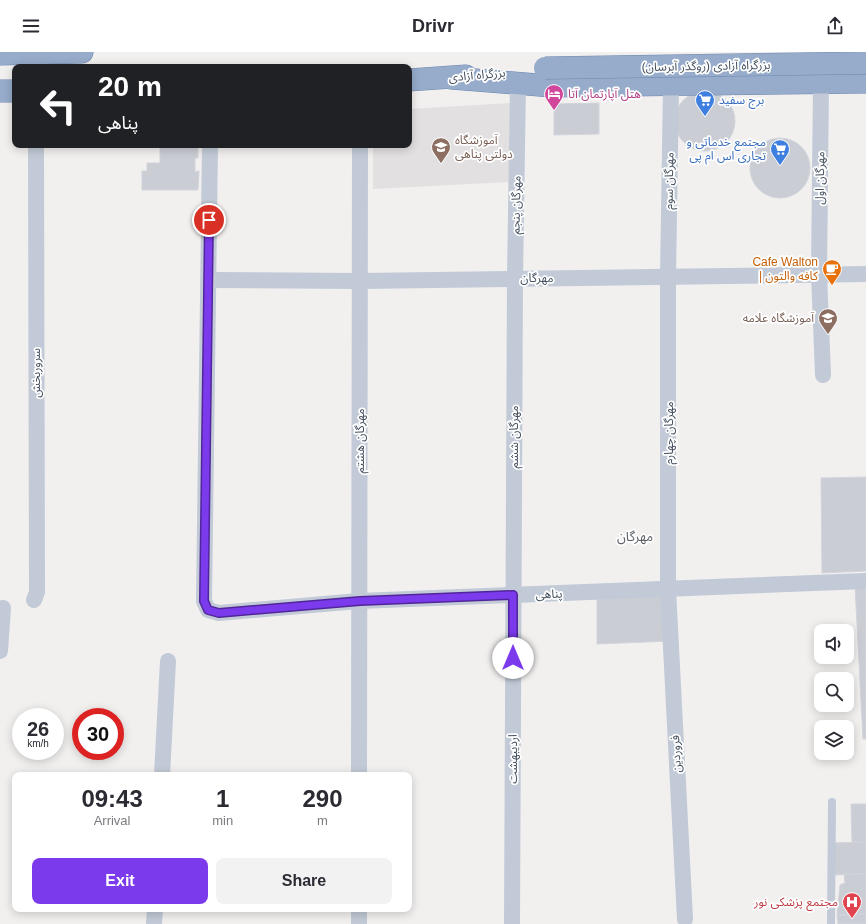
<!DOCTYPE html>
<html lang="en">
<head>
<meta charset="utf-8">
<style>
  body { margin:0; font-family:Arial,"Noto Sans Arabic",sans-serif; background:#f2f2f3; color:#2b2b33; height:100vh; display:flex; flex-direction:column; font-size:15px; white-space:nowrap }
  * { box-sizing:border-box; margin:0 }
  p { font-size:13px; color:#7c7c81 }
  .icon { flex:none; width:22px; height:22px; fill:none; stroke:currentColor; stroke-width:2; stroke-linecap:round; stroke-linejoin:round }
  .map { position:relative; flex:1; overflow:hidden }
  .details { position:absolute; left:12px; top:720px; width:400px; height:140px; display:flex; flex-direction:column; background:#fff; border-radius:8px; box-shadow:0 2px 10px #0003 }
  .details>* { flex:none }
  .hud { position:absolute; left:12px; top:12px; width:400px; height:84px; border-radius:8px; box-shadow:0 2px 10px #0003; background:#202124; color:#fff; overflow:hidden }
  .controls { position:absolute; left:814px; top:572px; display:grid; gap:8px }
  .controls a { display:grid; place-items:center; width:40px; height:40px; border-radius:8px; background:#fff; box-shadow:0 2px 10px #0003; font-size:20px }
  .speed { position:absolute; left:12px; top:656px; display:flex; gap:8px; font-size:20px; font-weight:700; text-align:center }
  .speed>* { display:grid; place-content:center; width:52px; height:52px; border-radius:50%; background:#fff; box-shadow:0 2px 10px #0003; line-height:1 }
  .speed small { font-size:10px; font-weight:400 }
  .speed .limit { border:6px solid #d22; background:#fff; color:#111 }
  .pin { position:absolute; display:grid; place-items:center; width:34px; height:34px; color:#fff; margin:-17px; border:2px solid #fff; border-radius:50%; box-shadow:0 1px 4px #0007 }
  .me { position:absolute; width:44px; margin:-22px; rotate:0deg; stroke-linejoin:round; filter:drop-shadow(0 0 3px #0008) }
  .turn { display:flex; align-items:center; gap:14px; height:84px; padding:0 20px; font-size:18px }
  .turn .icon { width:52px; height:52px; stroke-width:2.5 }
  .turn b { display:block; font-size:28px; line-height:34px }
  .eta { display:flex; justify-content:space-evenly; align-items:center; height:68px; text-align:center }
  .eta b { font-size:24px; font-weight:600; line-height:28px }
  .action { display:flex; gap:8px; margin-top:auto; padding:8px 20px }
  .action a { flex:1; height:46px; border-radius:8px; background:#7c3aed; color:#fff; font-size:16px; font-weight:600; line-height:46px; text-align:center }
  .action a+a { background:#f2f2f3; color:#2b2b33 }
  header { display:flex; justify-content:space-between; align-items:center; height:52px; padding:0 20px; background:#fff; font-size:18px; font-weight:600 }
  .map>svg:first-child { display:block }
  .education { fill:#e3e0e1 }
  .building { fill:#cbcdd5; stroke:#d2d4dc }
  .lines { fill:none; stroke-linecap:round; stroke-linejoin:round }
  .trunk-casing { stroke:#6c87b0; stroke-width:23 }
  .service { stroke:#c1cad6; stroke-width:8 }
  .minor { stroke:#c1cad6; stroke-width:16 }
  .trunk { stroke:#96acca; stroke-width:22 }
  .trunk-bridge-casing { stroke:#6c87b0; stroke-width:23; stroke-linecap:butt }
  .trunk-bridge { stroke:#96acca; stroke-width:22 }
  .route-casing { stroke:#51269a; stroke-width:10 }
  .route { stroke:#7c3aed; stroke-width:7 }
  .labels { text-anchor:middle; stroke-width:3.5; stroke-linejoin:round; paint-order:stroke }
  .street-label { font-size:12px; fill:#45505f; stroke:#fff }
  .hotel-label { font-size:12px; fill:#b23c85; stroke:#fff; text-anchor:start }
  .shop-label { font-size:12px; fill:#366cbe; stroke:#fff; text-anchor:start }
  .education-label { font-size:12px; fill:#785e54; stroke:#fff; text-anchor:start }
  .food-label { font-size:12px; fill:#c56008; stroke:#fff; text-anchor:end }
  .health-label { font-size:12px; fill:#be3a42; stroke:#fff; text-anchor:end }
  .neighbourhood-label { font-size:13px; fill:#5b5f65; stroke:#fff }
</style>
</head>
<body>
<header><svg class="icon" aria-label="menu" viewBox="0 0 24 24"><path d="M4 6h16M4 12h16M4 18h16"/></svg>Drivr<svg class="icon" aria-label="share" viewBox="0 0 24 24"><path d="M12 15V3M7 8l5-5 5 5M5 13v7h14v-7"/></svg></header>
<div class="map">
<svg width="866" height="872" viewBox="0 0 866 872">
  <rect width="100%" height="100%" fill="#f2efef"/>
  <polygon class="education" points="510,51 509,130 373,137 373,93 409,93 409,57"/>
  <g class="building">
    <circle cx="705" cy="69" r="30"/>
    <polygon points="599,51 599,82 554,83 554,52"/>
    <circle cx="780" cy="116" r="30"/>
    <polygon points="160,93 198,93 198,106 195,106 195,120 199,119 198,138 142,138 142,119 147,119 147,111 160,111"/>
    <polygon points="866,425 866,519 822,521 821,426"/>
    <polygon points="855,534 866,534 866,687 863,687"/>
    <polygon points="669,544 671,589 597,592 597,547"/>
    <polygon points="851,752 866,752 866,790 852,791"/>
    <polygon points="866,790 866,822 833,823 832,791"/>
    <polygon points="844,822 866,822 866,862 837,863 840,833 845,831"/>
    <polygon points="866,862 866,872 838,872 837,863"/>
  </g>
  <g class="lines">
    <g class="trunk-casing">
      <g id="trunk">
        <polyline points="0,2 82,0"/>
        <polyline points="451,26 551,34 866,30"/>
        <polyline points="409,28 466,24"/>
        <polyline points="0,39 15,39"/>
      </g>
    </g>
    <polyline class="service" points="831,872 832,750"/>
    <g class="minor">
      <polyline points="821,30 819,222 823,323"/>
      <polyline points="671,33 668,225 668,537 685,867"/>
      <polyline points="210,93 204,549 208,558 219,561 359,549 866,529"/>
      <polyline points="209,228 360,229 866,222"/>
      <polyline points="34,548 37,540 36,93"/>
      <polyline points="0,599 3,556"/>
      <polyline points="162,723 168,609"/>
      <polyline points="359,723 360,93"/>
      <polyline points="154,872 155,857"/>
      <polyline points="359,872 359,857"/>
      <polyline points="512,872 515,226 518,31"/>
    </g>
    <use href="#trunk" class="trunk"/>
    <g class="trunk-bridge-casing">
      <polyline id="trunk-bridge" points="545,16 866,11"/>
    </g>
    <use href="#trunk-bridge" class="trunk-bridge"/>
  </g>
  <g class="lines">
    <g class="route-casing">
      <polyline id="route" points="209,168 204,549 208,558 219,561 360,549 513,543 513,606"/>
    </g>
    <use href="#route" class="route"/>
  </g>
  <defs>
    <g id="hotel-pin" transform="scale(1)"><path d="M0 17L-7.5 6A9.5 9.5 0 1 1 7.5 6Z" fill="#d1479c" stroke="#fff"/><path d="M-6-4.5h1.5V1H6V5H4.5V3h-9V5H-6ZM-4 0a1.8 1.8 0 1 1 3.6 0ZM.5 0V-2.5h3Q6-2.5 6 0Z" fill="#fff"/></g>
    <g id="supermarket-pin" transform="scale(1)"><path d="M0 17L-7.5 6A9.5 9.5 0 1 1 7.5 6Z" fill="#3f7fe0" stroke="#fff"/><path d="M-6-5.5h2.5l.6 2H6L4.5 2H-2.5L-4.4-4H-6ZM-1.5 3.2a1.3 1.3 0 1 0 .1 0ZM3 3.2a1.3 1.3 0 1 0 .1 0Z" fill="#fff"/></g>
    <g id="school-pin" transform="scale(1)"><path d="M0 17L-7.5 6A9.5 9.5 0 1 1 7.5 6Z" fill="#8d6e63" stroke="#fff"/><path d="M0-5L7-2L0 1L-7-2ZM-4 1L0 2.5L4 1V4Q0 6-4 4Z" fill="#fff"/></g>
    <g id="cafe-pin" transform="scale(1)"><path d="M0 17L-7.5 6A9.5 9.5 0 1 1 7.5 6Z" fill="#e8710a" stroke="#fff"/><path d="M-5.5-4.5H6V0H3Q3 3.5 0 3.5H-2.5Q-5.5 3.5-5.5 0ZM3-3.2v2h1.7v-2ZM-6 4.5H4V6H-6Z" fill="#fff"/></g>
    <g id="hospital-pin" transform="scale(1)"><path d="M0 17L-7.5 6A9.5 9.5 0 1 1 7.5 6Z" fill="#e0444e" stroke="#fff"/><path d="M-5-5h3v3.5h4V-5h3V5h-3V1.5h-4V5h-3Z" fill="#fff"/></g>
  </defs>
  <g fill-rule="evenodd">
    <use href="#hotel-pin" x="554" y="42"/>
    <use href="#supermarket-pin" x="705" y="48"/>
    <use href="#school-pin" x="441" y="95"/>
    <use href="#supermarket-pin" x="780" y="97"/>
    <use href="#cafe-pin" x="832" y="217"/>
    <use href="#school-pin" x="828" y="266"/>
    <use href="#hospital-pin" x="852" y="850"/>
  </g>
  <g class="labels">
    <g class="street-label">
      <text transform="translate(706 14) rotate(-1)" y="4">بزرگراه آزادی (روگذر آبرسان)</text>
      <text transform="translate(477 23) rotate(-5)" y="4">بزرگراه آزادی</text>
      <text transform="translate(820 126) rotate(-89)" y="4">مهرگان اول</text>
      <text transform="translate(669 129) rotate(-89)" y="4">مهرگان سوم</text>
      <text transform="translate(516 153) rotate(-89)" y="4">مهرگان پنجم</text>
      <text x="537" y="230">مهرگان</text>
      <text transform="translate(36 321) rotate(-90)" y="4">سروربخش</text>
      <text transform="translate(669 381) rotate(-90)" y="4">مهرگان چهارم</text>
      <text transform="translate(514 385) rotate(-90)" y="4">مهرگان ششم</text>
      <text transform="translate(360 389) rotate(-90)" y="4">مهرگان هشتم</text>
      <text transform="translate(549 542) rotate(-2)" y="4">پناهی</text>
      <text transform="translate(676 702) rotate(-93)" y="4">فروردین</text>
      <text transform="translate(513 707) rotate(-90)" y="4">اردیبهشت</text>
    </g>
    <g class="hotel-label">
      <text x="568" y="46">هتل آپارتمان آتا</text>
    </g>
    <g class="shop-label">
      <text x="719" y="52">برج سفید</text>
      <text x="766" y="94" text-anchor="end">مجتمع خدماتی و<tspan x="766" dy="14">تجاری اس ام پی</tspan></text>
    </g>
    <g class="education-label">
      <text x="455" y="92">آموزشگاه<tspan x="455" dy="14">دولتی پناهی</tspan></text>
      <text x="814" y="270" text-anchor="end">آموزشگاه علامه</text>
    </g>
    <g class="food-label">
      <text x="818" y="214">Cafe Walton<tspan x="818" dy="14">| کافه والتون</tspan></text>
    </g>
    <g class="health-label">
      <text x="838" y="854">مجتمع پزشکی نور</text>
    </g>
    <g class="neighbourhood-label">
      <text x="635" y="489">مهرگان</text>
    </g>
  </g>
</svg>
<div class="controls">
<a><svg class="icon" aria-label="sound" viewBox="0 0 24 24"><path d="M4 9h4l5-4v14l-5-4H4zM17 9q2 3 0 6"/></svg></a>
<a><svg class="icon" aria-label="search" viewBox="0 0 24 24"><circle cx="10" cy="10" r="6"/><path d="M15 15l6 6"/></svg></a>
<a><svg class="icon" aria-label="layers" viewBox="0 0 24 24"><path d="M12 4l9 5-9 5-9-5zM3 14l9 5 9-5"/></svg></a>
</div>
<div class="speed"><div>26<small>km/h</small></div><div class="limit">30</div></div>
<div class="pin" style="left:209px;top:168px;background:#d93025"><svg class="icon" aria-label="arrive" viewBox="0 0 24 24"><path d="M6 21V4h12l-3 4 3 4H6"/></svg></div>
<svg class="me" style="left:513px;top:606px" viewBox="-20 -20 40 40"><circle r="19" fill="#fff"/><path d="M0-13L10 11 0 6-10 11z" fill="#7c3aed"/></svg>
<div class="hud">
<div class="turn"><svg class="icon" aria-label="left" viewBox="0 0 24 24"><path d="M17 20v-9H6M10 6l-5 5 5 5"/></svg><div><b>20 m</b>پناهی</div></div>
</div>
<section class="details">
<div class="eta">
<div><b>09:43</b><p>Arrival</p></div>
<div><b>1</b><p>min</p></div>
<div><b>290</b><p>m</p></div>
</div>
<div class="action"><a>Exit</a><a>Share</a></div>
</section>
</div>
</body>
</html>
